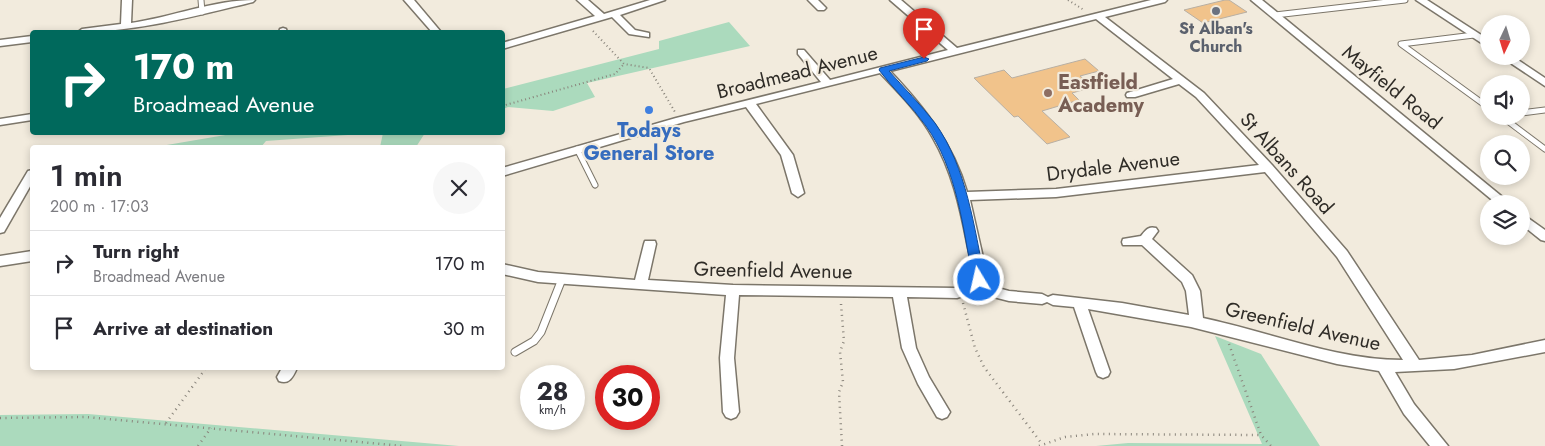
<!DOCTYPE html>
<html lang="en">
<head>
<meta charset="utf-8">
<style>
  body { margin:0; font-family:Jost,sans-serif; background:#f7f7f7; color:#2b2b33; height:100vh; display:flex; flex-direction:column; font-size:19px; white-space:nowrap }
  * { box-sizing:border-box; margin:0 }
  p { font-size:16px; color:#7c7c81 }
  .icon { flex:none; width:28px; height:28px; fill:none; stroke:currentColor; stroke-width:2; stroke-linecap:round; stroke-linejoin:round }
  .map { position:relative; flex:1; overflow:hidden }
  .side { position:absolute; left:30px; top:145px; width:475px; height:225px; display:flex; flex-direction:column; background:#fff; border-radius:5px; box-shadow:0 2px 8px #0003 }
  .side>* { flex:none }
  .guide { position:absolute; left:30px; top:30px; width:475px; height:105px; border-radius:5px; box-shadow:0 2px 8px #0003; background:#00695c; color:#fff; overflow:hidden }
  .needle { width:32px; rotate:184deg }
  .fabs { position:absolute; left:1480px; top:15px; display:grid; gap:10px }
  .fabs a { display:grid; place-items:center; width:50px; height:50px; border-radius:50%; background:#fff; box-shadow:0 2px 8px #0003; font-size:25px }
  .speed { position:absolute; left:520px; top:365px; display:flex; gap:10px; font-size:25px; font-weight:700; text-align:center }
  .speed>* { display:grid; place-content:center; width:65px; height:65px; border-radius:50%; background:#fff; box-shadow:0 2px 8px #0003; line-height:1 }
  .speed small { font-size:12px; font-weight:400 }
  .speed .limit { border:8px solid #d22; background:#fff; color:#111 }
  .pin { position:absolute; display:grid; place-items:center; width:42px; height:42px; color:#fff; margin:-51px -21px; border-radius:50% 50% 50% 0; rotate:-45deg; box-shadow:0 0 5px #0007 }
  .pin .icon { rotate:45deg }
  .me { position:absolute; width:55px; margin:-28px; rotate:351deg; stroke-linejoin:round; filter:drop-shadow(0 0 4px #0008) }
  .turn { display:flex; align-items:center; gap:18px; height:105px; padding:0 20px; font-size:22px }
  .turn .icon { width:65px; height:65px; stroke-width:2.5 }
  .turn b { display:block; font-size:35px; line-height:42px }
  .round { display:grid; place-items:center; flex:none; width:52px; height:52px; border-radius:26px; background:#f7f7f7 }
  .summary { display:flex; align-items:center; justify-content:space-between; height:85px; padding:0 20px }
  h1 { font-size:30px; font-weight:600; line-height:38px }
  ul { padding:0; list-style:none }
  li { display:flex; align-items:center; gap:15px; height:65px; padding:0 20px; border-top:1px solid #e1e1e2 }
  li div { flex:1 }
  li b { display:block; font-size:19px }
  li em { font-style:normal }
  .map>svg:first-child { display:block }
  .green { fill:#abdabd }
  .building { fill:#f1c38b; stroke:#b8afa3 }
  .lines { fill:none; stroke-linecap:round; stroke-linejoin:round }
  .lane-far1-casing { stroke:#7c766a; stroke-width:7 }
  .lane-casing { stroke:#7c766a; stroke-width:9 }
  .street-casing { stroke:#7c766a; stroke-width:3 }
  .path-far1 { stroke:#89847b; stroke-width:2; stroke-dasharray:1 3; stroke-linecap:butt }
  .path { stroke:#89847b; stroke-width:2.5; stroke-dasharray:1 4.5; stroke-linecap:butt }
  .lane-far1 { stroke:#fff; stroke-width:5 }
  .lane { stroke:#fff; stroke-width:7 }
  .street { fill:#fff; fill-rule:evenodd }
  .route { fill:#1a73e8; stroke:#114b97 }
  .worship-dot { fill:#6b7280; stroke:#f2ebdd; stroke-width:2 }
  .education-dot { fill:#8d6e63; stroke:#f2ebdd; stroke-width:2 }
  .shop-dot { fill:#3f7fe0; stroke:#f2ebdd; stroke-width:2 }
  .labels { text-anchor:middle; stroke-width:4.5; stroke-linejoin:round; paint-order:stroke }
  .far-worship-label { font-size:16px; font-weight:bold; fill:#5b616d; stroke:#f2ebdd }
  .street-label { font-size:20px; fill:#2f2c27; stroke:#f2ebdd }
  .education-label { font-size:20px; font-weight:bold; fill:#785e54; stroke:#f2ebdd; text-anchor:start }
  .shop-label { font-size:20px; font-weight:bold; fill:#366cbe; stroke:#f2ebdd }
</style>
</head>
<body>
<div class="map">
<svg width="1545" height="446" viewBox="0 0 1545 446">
  <rect width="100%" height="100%" fill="#f2ebdd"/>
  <g class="green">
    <polygon points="729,22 750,46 587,83 595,97 553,111 508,107 503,109 503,89 659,49 659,41"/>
    <polygon points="243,132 375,132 375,133 266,141 261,147 155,147"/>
    <polygon points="383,133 383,132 425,133 416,147 380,147"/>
    <polygon points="1215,336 1261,354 1320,446 1096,446 1128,443 1262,444"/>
    <polygon points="88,414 459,446 0,446 0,415"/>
  </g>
  <g class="building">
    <polygon points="1225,0 1229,0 1247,12 1203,23 1184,10"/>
    <polygon points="1085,59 1099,71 1080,76 1093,87 1072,93 1079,100 1042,111 1070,137 1047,144 1018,116 1014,117 974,78 1004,70 1012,78"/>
  </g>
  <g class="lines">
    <g class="lane-far1-casing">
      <g id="lane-far1">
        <polyline points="201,0 202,12"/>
        <polyline points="1275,15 1405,0"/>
        <polyline points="1474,35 1401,44 1489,108"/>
        <polyline points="1521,113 1545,110"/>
        <polyline points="1501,116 1545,149"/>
        <polyline points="577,149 595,185"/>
      </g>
    </g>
    <g class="lane-casing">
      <polyline id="lane" points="515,352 534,341 541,332 562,279"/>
    </g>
    <g class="street-casing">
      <g id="street">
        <path d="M122,0H132L131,23C172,17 213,0 255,0L253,2C195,16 137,32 78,32L82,29L121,24Z"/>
        <polygon points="404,0 414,0 441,32 432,32"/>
        <polygon points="577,0 588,0 604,14 650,0 665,0 620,15 635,30 649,33 649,37 629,34 612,17 502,49 502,43 595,16"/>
        <polygon points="808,0 818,0 826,8 824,10 818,10"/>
        <path d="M890,0H901L957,48L1151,0H1167L1165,2L1105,17L1204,93L1272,165L1347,251L1419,360L1472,355L1545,340V352L1454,369L1395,372L1414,404L1448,446H1430L1404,414L1379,371L1337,364L1191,327L1088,309L1110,372L1108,376L1103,378L1098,376L1096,372L1074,307L1053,305L1047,302L1042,304L1009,301L974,292L957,298L907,297L916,348L929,377L950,412L947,417L942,419L937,417L918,384L902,348L893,297L739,295L734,358L739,412L736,417L731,419L726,417L723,412L720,358L726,295L538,282L502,274V264L538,272L635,280L644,244L645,241H655L656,244L648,280L733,285L957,288L969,283C977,273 969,255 967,243C960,207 952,171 933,138C920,114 899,93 880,73L756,104L793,155L804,193L798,197L792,193L781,155L746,107L684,122L502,176V168L676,118L821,82L798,54V50H804L830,80L948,50ZM1096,19L1173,79L1127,93L1126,95L1127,97H1135L1179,84L1196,97L1259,165L1056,189L967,192C953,143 924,107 890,71ZM1265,172L1337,257L1403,360C1335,360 1270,332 1203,318L1200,291L1192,275L1152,239L1158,231L1156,228C1148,226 1146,230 1141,236L1123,239L1122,242L1123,245H1142L1182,282L1186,291L1189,315L1122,303L1053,295L1048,297L1042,294L1009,291L983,284L987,275L970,200L1056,197Z"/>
        <polygon points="1251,0 1262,0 1511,204 1497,204"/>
        <polygon points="1416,0 1427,0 1489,40 1489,48"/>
        <polygon points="283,28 286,29 287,32 279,32 280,29"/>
        <polygon points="32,36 32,42 0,46 0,40"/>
        <polygon points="1500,56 1512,56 1545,78 1545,86"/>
        <polygon points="32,114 32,120 0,125 0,119"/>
        <polygon points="32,170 32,183 4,232 0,233 0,218 28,171"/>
        <polygon points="1521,213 1545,230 1545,241 1541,240 1521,224"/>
        <polygon points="32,251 32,261 0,266 0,256"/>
        <path d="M282,368H297C293,377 289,385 279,381L277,377Z"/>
      </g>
    </g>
    <g class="path-far1">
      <polyline points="1068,0 1084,10"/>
      <polyline points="593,31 624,64 649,68 675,112"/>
      <polyline points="502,106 615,74 624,64"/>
    </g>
    <g class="path">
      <polyline points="963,303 975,348 984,367 1042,444"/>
      <polyline points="841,304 844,341 840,352 843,382 839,392 842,446"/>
      <polyline points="1229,344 1261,435 1271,446"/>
      <polyline points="0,418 86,417 403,446"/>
      <polyline points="166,423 206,368"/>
      <polyline points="198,446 211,428"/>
      <polyline points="1039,446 1065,437 1094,434 1261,435"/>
    </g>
    <use href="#lane-far1" class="lane-far1"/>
    <use href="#lane" class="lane"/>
    <use href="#street" class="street"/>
  </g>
  <path class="route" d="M924,57L929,59L927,61L889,71C904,88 921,105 935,123C967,168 974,227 985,280L984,283H975L973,280C963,228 957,169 926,126C912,106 893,89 879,70L880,68Z"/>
  <circle class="worship-dot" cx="1216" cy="11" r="5"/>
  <circle class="education-dot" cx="1048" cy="93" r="5"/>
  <circle class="shop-dot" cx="649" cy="110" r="5"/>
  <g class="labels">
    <g class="far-worship-label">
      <text x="1216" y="34">St Alban's<tspan x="1216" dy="18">Church</tspan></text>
    </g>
    <g class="street-label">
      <text transform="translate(797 72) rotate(-14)" y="7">Broadmead Avenue</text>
      <text transform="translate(1392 87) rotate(39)" y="7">Mayfield Road</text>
      <text transform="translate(1287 163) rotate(48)" y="7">St Albans Road</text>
      <text transform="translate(1113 166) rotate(-7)" y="7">Drydale Avenue</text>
      <text transform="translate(773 270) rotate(1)" y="7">Greenfield Avenue</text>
      <text transform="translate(1303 326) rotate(13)" y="7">Greenfield Avenue</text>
    </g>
    <g class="education-label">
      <text x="1058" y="89">Eastfield<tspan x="1058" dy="23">Academy</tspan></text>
    </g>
    <g class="shop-label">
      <text x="649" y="137">Todays<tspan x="649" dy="23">General Store</tspan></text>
    </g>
  </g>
</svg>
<div class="fabs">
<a><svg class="needle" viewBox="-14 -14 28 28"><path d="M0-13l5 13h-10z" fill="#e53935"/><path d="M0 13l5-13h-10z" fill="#7c7c81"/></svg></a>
<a><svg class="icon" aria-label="sound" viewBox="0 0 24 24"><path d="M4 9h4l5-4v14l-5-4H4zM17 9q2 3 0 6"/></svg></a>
<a><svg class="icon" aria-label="search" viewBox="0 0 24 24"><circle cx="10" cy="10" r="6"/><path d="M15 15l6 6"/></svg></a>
<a><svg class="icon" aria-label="layers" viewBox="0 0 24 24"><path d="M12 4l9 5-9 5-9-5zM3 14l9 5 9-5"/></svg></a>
</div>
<div class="speed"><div>28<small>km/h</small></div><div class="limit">30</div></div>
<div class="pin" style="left:924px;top:59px;background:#d93025"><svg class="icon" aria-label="arrive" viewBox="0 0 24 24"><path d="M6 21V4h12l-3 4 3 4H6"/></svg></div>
<svg class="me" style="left:979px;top:280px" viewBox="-20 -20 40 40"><circle r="17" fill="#1a73e8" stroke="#fff" stroke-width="3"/><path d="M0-11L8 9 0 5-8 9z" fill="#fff"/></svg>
<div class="guide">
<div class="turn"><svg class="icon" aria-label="right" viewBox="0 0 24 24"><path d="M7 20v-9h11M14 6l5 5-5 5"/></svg><div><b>170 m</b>Broadmead Avenue</div></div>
</div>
<section class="side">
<div class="summary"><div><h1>1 min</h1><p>200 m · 17:03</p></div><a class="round"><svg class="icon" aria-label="close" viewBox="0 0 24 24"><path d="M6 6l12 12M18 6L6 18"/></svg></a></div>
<ul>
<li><svg class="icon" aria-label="right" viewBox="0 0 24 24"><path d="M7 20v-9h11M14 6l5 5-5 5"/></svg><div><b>Turn right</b><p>Broadmead Avenue</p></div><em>170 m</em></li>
<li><svg class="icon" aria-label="arrive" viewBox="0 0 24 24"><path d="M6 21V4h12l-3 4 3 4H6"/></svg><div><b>Arrive at destination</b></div><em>30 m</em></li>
</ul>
</section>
</div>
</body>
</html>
